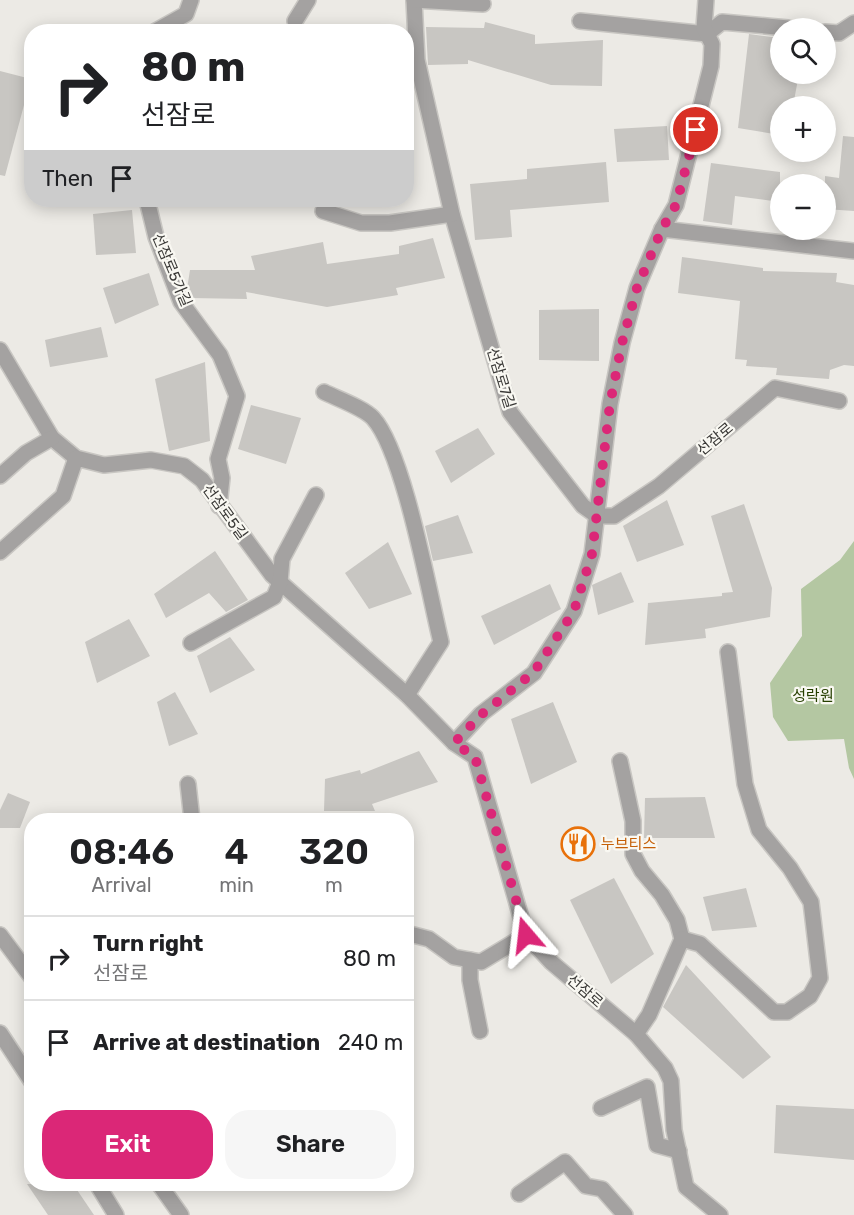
<!DOCTYPE html>
<html lang="en">
<head>
<meta charset="utf-8">
<style>
  body { margin:0; font-family:Rubik,"Noto Sans KR",sans-serif; background:#f6f6f6; color:#202124; height:100vh; display:flex; flex-direction:column; font-size:22px; white-space:nowrap }
  * { box-sizing:border-box; margin:0 }
  p { font-size:20px; color:#757577 }
  .icon { flex:none; width:33px; height:33px; fill:none; stroke:currentColor; stroke-width:2; stroke-linecap:round; stroke-linejoin:round }
  .map { position:relative; flex:1; overflow:hidden }
  .sheet { position:absolute; left:24px; top:813px; width:390px; height:378px; display:flex; flex-direction:column; background:#fff; border-radius:24px; box-shadow:0 3px 15px #0003 }
  .sheet>* { flex:none }
  .banner { position:absolute; left:24px; top:24px; width:390px; height:183px; border-radius:24px; box-shadow:0 3px 15px #0003; background:#fff; color:#202124; overflow:hidden }
  .controls { position:absolute; left:770px; top:18px; display:grid; gap:12px }
  .controls a { display:grid; place-items:center; width:66px; height:66px; border-radius:50%; background:#fff; box-shadow:0 3px 15px #0003; font-size:30px }
  .pin { position:absolute; display:grid; place-items:center; width:51px; height:51px; color:#fff; margin:-26px; border:3px solid #fff; border-radius:50%; box-shadow:0 2px 6px #0007 }
  .me { position:absolute; width:66px; margin:-33px; rotate:343deg; stroke-linejoin:round; filter:drop-shadow(0 0 4px #0008) }
  .turn { display:flex; align-items:center; gap:21px; height:126px; padding:0 18px; font-size:27px }
  .turn .icon { width:78px; height:78px; stroke-width:2.5 }
  .turn b { display:block; font-size:42px; line-height:51px }
  .then { display:flex; align-items:center; height:57px; padding:0 18px; background:#0003; gap:12px; font-size:22px }
  .eta { display:flex; justify-content:space-evenly; align-items:center; height:102px; text-align:center }
  .eta b { font-size:36px; font-weight:600; line-height:42px }
  .primary-button { display:flex; gap:12px; margin-top:auto; padding:12px 18px }
  .primary-button a { flex:1; height:69px; border-radius:24px; background:#db2777; color:#fff; font-size:24px; font-weight:600; line-height:69px; text-align:center }
  .primary-button a+a { background:#f6f6f6; color:#202124 }
  ul { padding:0; list-style:none }
  li { display:flex; align-items:center; gap:18px; height:84px; padding:0 18px; border-top:2px solid #e0e0e0 }
  li div { flex:1 }
  li b { display:block; font-size:22px }
  li em { font-style:normal }
  .map>svg:first-child { display:block }
  .green { fill:#b4c7a2 }
  .building { fill:#c8c6c2 }
  .lines { fill:none; stroke-linecap:round; stroke-linejoin:round }
  .minor-casing { stroke:#c8c6c2; stroke-width:18 }
  .minor { stroke:#a4a2a1; stroke-width:15 }
  .route { stroke:#db2777; stroke-width:10; stroke-dasharray:0 18 }
  .labels { text-anchor:middle; stroke-width:4.5; stroke-linejoin:round; paint-order:stroke }
  .street-label { font-size:15px; fill:#393836; stroke:#f9f8f2 }
  .park-label { font-size:15px; fill:#273f00; stroke:#f9f8f2 }
  .food-label { font-size:15px; fill:#c56008; stroke:#f9f8f2; text-anchor:start }
</style>
</head>
<body>
<div class="map">
<svg width="854" height="1215" viewBox="0 0 854 1215">
  <rect width="100%" height="100%" fill="#eceae5"/>
  <polygon class="green" points="854,541 854,779 849,768 844,739 788,741 773,717 770,683 802,636 801,589 840,560"/>
  <g class="building">
    <polygon points="485,22 535,35 535,44 603,40 602,86 551,85 468,60 468,64 428,65 426,27 484,28"/>
    <polygon points="749,34 780,38 780,74 799,74 793,106 780,106 780,135 738,128"/>
    <polygon points="0,71 31,79 5,176 0,175"/>
    <polygon points="667,126 669,160 617,162 614,129"/>
    <polygon points="843,136 854,137 854,211 825,209 825,176 839,178"/>
    <polygon points="606,162 609,202 510,210 512,237 475,240 470,184 527,179 527,169"/>
    <polygon points="711,163 780,172 780,202 735,196 732,225 703,221"/>
    <polygon points="132,210 136,253 96,255 93,214"/>
    <polygon points="433,238 445,278 396,288 398,295 327,307 246,292 247,299 191,298 187,289 190,270 255,270 251,256 323,242 327,264 399,254 399,246"/>
    <polygon points="682,257 763,268 763,271 837,273 836,282 854,285 854,366 844,365 830,370 829,379 776,375 777,368 746,366 747,360 735,359 740,301 678,293"/>
    <polygon points="149,273 159,305 115,324 103,288"/>
    <polygon points="599,309 599,361 539,360 539,310"/>
    <polygon points="101,327 108,357 50,367 45,340"/>
    <polygon points="205,362 210,441 169,451 155,379"/>
    <polygon points="251,405 301,418 286,464 238,449"/>
    <polygon points="478,428 495,454 451,483 435,451"/>
    <polygon points="667,500 684,545 637,562 623,526"/>
    <polygon points="744,504 772,588 770,617 705,629 706,638 645,645 648,603 722,596 722,593 733,592 711,516"/>
    <polygon points="458,515 473,553 433,561 425,526"/>
    <polygon points="388,542 412,594 369,609 345,573"/>
    <polygon points="215,551 248,600 226,612 209,593 166,618 154,594"/>
    <polygon points="621,572 634,602 598,615 592,585"/>
    <polygon points="550,584 561,609 494,645 481,616"/>
    <polygon points="129,619 150,656 97,683 85,642"/>
    <polygon points="230,637 255,670 210,693 197,656"/>
    <polygon points="175,692 198,734 169,746 157,702"/>
    <polygon points="553,702 577,762 531,784 511,719"/>
    <polygon points="419,751 438,782 372,804 375,811 324,811 325,779 360,770 361,774"/>
    <polygon points="8,793 30,802 20,828 0,828 0,810"/>
    <polygon points="705,797 715,838 644,838 645,798"/>
    <polygon points="614,878 654,954 611,984 570,900"/>
    <polygon points="746,888 757,927 712,931 703,897"/>
    <polygon points="686,965 771,1057 743,1079 663,1007"/>
    <polygon points="776,1105 854,1109 854,1160 774,1153"/>
    <polygon points="27,1184 73,1184 94,1215 48,1215"/>
  </g>
  <g class="lines">
    <g class="minor-casing">
      <g id="minor">
        <polyline points="414,0 417,60 452,214 510,412 583,506 597,516 614,516 659,486 775,388 839,401"/>
        <polyline points="414,0 483,4"/>
        <polyline points="295,21 308,0"/>
        <polyline points="580,21 707,34 722,22 788,28"/>
        <polyline points="154,32 186,14 191,0"/>
        <polyline points="825,32 839,33 854,23"/>
        <polyline points="147,200 156,237 181,302 220,355 237,396 218,459 222,478 219,506"/>
        <polyline points="323,211 361,223 390,223 452,214"/>
        <polyline points="662,229 854,251"/>
        <polyline points="0,350 52,438 76,458 104,465 151,460 184,466 202,480 272,575 407,695 454,743 475,757 526,935 551,962 636,1034 665,1068 671,1081 674,1130 686,1187 720,1215"/>
        <path d="M324,392C336,398 364,408 373,418C404,452 429,593 441,642L407,695"/>
        <polyline points="0,476 26,453 52,438"/>
        <polyline points="0,552 63,496 76,458"/>
        <polyline points="191,643 274,597 280,582 282,559 316,495"/>
        <polyline points="454,743 481,714 534,673 574,611 592,554 610,404 622,343 637,288 662,229 676,205 711,66 712,44 704,28 706,0"/>
        <polyline points="620,761 633,821 633,854 642,871 662,895 677,920 682,939 649,1015 636,1034"/>
        <polyline points="188,784 192,820"/>
        <polyline points="406,933 429,939 454,957 481,962 526,935"/>
        <polyline points="0,935 32,978"/>
        <polyline points="682,939 700,944 774,1012 787,1012 810,996 820,978 811,902 790,868 759,830 745,784 728,652"/>
        <polyline points="470,960 470,980 480,1031"/>
        <polyline points="0,1033 32,1082"/>
        <polyline points="601,1108 647,1087 657,1145 679,1151"/>
        <polyline points="97,1184 116,1215"/>
        <polyline points="159,1184 181,1215"/>
        <polyline points="519,1194 565,1162 586,1186 602,1189 625,1215"/>
      </g>
    </g>
    <use href="#minor" class="minor"/>
  </g>
  <g class="lines">
    <polyline class="route" points="526,935 475,757 454,743 482,714 534,672 574,611 592,554 610,404 622,343 637,288 662,229 676,205 696,130"/>
  </g>
  <defs>
    <g id="restaurant-ring" transform="scale(1.725)"><circle r="9.5" fill="#f9f8f2" stroke="#e8710a" stroke-width="1.5"/><path d="M-5-6h1v4h1v-4h1v4h1v-4h1v5L-1.5 .5V6h-2V.5L-5-1ZM5-6V6H3V1.5H1.5Q1.5-4 5-6Z" fill="#e8710a"/></g>
  </defs>
  <g fill-rule="evenodd">
    <use href="#restaurant-ring" x="578" y="844"/>
  </g>
  <g class="labels">
    <g class="street-label">
      <text transform="translate(172 270) rotate(67)" y="5">선잠로5가길</text>
      <text transform="translate(501 378) rotate(73)" y="5">선잠로7길</text>
      <text transform="translate(715 439) rotate(-40)" y="5">선잠로</text>
      <text transform="translate(225 512) rotate(54)" y="5">선잠로5길</text>
      <text transform="translate(585 991) rotate(41)" y="5">선잠로</text>
    </g>
    <g class="park-label">
      <text x="813" y="701">성락원</text>
    </g>
    <g class="food-label">
      <text x="601" y="849">누브티스</text>
    </g>
  </g>
</svg>
<div class="controls">
<a><svg class="icon" aria-label="search" viewBox="0 0 24 24"><circle cx="10" cy="10" r="6"/><path d="M15 15l6 6"/></svg></a>
<a>+</a>
<a>−</a>
</div>
<div class="pin" style="left:696px;top:130px;background:#d93025"><svg class="icon" aria-label="arrive" viewBox="0 0 24 24"><path d="M6 21V4h12l-3 4 3 4H6"/></svg></div>
<svg class="me" style="left:526px;top:935px" viewBox="-20 -20 40 40"><path d="M0-17L14 15 0 8-14 15z" fill="#db2777" stroke="#fff" stroke-width="4"/></svg>
<div class="banner">
<div class="turn"><svg class="icon" aria-label="right" viewBox="0 0 24 24"><path d="M7 20v-9h11M14 6l5 5-5 5"/></svg><div><b>80 m</b>선잠로</div></div>
<div class="then">Then<svg class="icon" aria-label="arrive" viewBox="0 0 24 24"><path d="M6 21V4h12l-3 4 3 4H6"/></svg></div>
</div>
<section class="sheet">
<div class="eta">
<div><b>08:46</b><p>Arrival</p></div>
<div><b>4</b><p>min</p></div>
<div><b>320</b><p>m</p></div>
</div>
<ul>
<li><svg class="icon" aria-label="right" viewBox="0 0 24 24"><path d="M7 20v-9h11M14 6l5 5-5 5"/></svg><div><b>Turn right</b><p>선잠로</p></div><em>80 m</em></li>
<li><svg class="icon" aria-label="arrive" viewBox="0 0 24 24"><path d="M6 21V4h12l-3 4 3 4H6"/></svg><div><b>Arrive at destination</b></div><em>240 m</em></li>
</ul>
<div class="primary-button"><a>Exit</a><a>Share</a></div>
</section>
</div>
</body>
</html>
